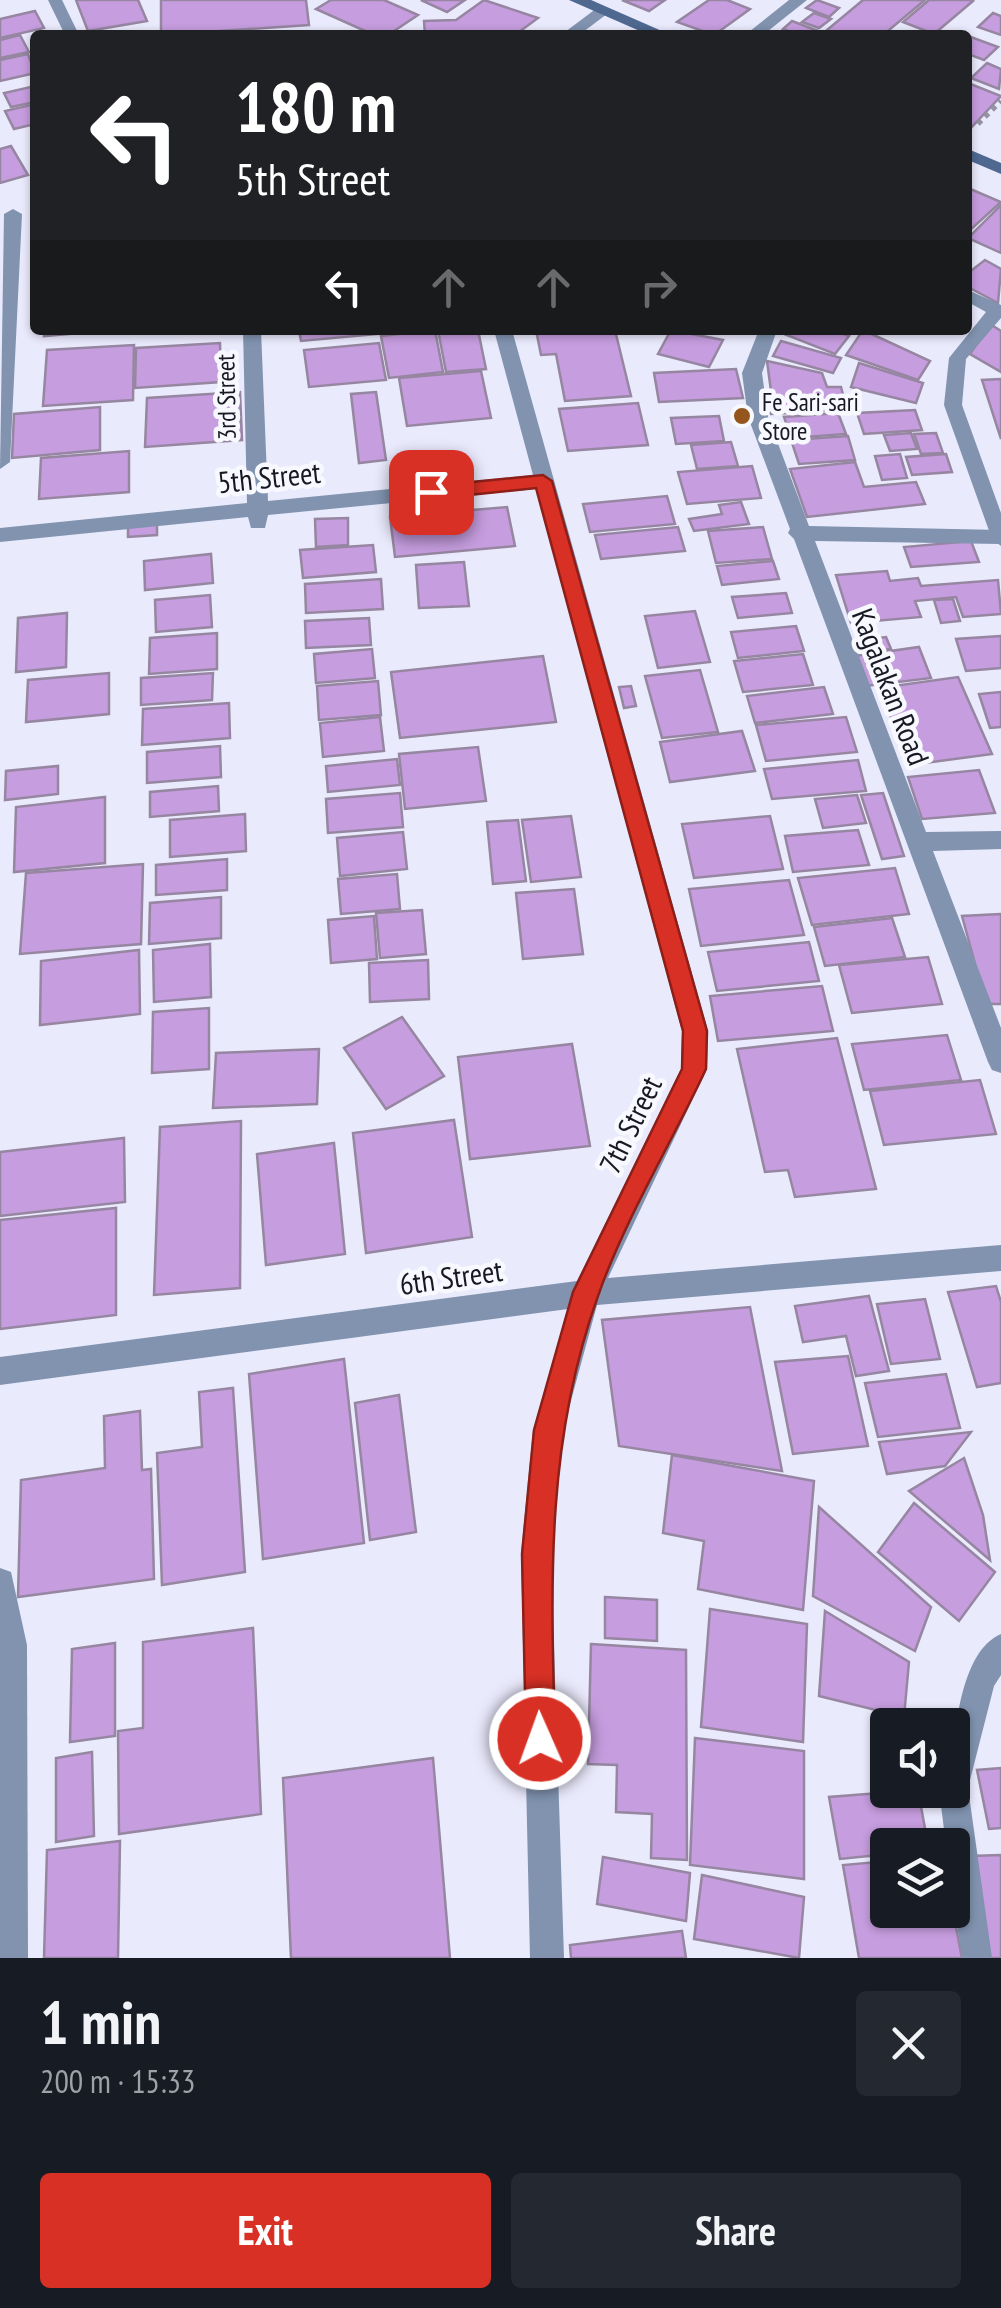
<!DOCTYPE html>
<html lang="en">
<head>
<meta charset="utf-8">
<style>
  body { margin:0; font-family:"PT Sans Narrow",sans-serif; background:#242831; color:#f1f3f6; height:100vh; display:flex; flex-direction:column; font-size:38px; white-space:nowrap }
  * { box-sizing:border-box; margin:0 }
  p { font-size:32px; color:#9ea1a6 }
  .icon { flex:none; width:55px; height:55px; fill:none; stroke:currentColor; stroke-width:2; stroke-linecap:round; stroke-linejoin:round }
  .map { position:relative; height:1958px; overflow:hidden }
  .details { display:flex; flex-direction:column; background:#171b24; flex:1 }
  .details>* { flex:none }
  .hud { position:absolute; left:30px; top:30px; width:942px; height:305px; border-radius:10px; box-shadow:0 2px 8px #0004; background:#202124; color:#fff; overflow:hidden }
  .tools { position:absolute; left:870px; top:1708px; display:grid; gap:20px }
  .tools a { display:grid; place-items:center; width:100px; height:100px; border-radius:10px; background:#171b24; box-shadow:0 2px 8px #0004; font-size:50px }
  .pin { position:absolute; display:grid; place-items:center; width:85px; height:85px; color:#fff; margin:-42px; border-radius:20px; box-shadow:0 5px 15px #0006 }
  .me { position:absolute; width:110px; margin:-55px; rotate:358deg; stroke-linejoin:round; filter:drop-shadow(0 0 8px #0008) }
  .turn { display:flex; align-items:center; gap:35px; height:210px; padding:0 40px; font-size:45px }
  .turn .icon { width:130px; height:130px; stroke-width:2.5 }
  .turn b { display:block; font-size:70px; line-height:85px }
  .lanes { display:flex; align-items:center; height:95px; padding:0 40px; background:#0003; justify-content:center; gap:50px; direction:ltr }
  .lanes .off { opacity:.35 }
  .round { display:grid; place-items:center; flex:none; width:105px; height:105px; border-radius:10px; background:#242831 }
  .head { display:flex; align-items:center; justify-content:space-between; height:170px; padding:0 40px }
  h1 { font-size:60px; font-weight:700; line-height:75px }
  .cta { display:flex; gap:20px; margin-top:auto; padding:20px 40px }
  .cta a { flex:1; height:115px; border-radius:10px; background:#d93025; color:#fff; font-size:40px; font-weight:700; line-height:115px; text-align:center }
  .cta a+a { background:#242831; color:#f1f3f6 }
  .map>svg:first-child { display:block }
  .building { fill:#c69ddf; stroke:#9686a1; stroke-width:2.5 }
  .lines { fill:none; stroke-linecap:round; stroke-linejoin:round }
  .path { stroke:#9393a3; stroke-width:5; stroke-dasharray:5 5; stroke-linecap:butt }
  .lane { fill:#8193af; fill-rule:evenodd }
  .street { fill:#8193af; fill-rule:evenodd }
  .secondary { fill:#4f6890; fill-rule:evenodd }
  .route { fill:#d93025; stroke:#8d1f18; stroke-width:2.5 }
  .poi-dot { fill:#95561d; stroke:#f8f9ff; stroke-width:4 }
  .labels { text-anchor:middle; stroke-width:9; stroke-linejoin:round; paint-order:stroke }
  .far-street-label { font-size:25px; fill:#181823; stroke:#f8f9ff }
  .far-poi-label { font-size:25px; fill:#181823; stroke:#f8f9ff; text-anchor:start }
  .street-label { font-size:30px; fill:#181823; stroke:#f8f9ff }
</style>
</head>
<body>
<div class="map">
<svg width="1001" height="1958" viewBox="0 0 1001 1958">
  <rect width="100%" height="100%" fill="#eaeafd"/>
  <g class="building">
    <polygon points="76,0 138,0 147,21 88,31"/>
    <polygon points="161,0 306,0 309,25 161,35"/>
    <polygon points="331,0 384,0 418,15 388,35 374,35 316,9"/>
    <polygon points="421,0 465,0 447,12"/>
    <polygon points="484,0 538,18 515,35 425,35 424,21 456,20"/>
    <polygon points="622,0 665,0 649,11"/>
    <polygon points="709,0 727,0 750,9 714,35 677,22"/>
    <polygon points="817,0 839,8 829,17 806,8"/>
    <polygon points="863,0 925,0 883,35 821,35"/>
    <polygon points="929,0 971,0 973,1 934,34 903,22"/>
    <polygon points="35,11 44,28 0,38 0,19"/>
    <polygon points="814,13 831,19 819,28 802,22"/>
    <polygon points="993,13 1001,16 1001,35 978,27"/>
    <polygon points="792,21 818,31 799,35 783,29"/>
    <polygon points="20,35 29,52 0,58 0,40"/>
    <polygon points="968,36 998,47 984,60 968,54"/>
    <polygon points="28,54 35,73 0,81 0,60"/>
    <polygon points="987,63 1001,69 999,89 971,78"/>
    <polygon points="968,83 1001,96 968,131"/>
    <polygon points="35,86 35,102 11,107 4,93"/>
    <polygon points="35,104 35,124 14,129 5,111"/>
    <polygon points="11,146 28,175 0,183 0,149"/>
    <polygon points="968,188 1001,202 968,232"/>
    <polygon points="1001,205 1001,253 968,238"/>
    <polygon points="985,260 1001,269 998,303 968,287 968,273"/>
    <polygon points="990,324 1001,331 1001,372 970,354"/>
    <polygon points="45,330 116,330 44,336"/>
    <polygon points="299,330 377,330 378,334 301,341"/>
    <polygon points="435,330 443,372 389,378 381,336"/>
    <polygon points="438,330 478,330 486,369 446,372"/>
    <polygon points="536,330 615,330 631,396 565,401 556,354 541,355"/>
    <polygon points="671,330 723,340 709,367 658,354"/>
    <polygon points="787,330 834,330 849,336 835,354 784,334"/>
    <polygon points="863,330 930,361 918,380 846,355"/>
    <polygon points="781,341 841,358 833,373 773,356"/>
    <polygon points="220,343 221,382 135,388 136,348"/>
    <polygon points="379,343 386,380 309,387 304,350"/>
    <polygon points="134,345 133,400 43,406 47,350"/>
    <polygon points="767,361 822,373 827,387 841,387 847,410 771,414 764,391 771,391"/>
    <polygon points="859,363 923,383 916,403 851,387"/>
    <polygon points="736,369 743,398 659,402 654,373"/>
    <polygon points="481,371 491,418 407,426 399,378"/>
    <polygon points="1001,379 1001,439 982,380"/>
    <polygon points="240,392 242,440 145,447 147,398"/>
    <polygon points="376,392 386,460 359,463 351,394"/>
    <polygon points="638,403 648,445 568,451 559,409"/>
    <polygon points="100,407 100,450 12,458 14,414"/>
    <polygon points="915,410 922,430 864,434 857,413"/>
    <polygon points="838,413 846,434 791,438 784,417"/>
    <polygon points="719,416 724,441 676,444 671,418"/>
    <polygon points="911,433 917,449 890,451 884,435"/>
    <polygon points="936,433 943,453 921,454 914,434"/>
    <polygon points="848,436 855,460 799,464 791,440"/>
    <polygon points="731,442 738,466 697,469 691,445"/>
    <polygon points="129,451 129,492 39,499 41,458"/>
    <polygon points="900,454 907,478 882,480 875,456"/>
    <polygon points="946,454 952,472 912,475 906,457"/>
    <polygon points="855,462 864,487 916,482 925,504 807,517 790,469"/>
    <polygon points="752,466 761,498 687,504 678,472"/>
    <polygon points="667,496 675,524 590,532 583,504"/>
    <polygon points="741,502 749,524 694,531 689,519 722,514 719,505"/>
    <polygon points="507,507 515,546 395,557 390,517"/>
    <polygon points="348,518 348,545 316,547 315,519"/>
    <polygon points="157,521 157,535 128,537 128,523"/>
    <polygon points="678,527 685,551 601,559 595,535"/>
    <polygon points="763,527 772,559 716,563 708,531"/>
    <polygon points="971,541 979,562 911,567 904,547"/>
    <polygon points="373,545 376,572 303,578 300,550"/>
    <polygon points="211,554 213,583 145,590 144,561"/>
    <polygon points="773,561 779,579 722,585 717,566"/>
    <polygon points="464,562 469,606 419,608 416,565"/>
    <polygon points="887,571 890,581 918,578 921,586 998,580 1001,614 963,617 956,597 915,601 921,617 851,623 836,575"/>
    <polygon points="381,579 383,609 306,613 305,584"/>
    <polygon points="786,593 792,613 738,618 732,597"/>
    <polygon points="210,595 212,627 156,632 155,600"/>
    <polygon points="953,599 960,621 941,623 934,600"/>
    <polygon points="695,611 710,662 658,668 645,616"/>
    <polygon points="67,613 66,667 16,672 18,618"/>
    <polygon points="369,618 371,645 306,648 305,621"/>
    <polygon points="796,626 804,651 738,658 731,632"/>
    <polygon points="217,633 217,669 149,674 150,638"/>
    <polygon points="1001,636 1001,668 966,671 956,639"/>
    <polygon points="886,637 891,649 850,654 846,642"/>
    <polygon points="919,647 931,678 866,686 855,656"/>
    <polygon points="372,649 375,678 316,683 314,654"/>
    <polygon points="803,654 813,685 743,692 734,661"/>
    <polygon points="543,656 556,722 400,738 391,672"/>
    <polygon points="700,670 718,732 662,738 645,676"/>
    <polygon points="109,673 109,714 26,722 28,680"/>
    <polygon points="213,673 212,700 141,705 141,678"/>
    <polygon points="958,677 992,754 910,765 879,688"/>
    <polygon points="378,681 381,715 319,720 317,686"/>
    <polygon points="631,686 636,706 624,708 619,687"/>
    <polygon points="824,687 833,714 755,723 747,696"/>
    <polygon points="1001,692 1001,727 990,728 979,694"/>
    <polygon points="229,703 230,738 142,745 143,709"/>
    <polygon points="380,717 384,751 323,757 320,723"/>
    <polygon points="846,717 857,752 766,761 756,725"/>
    <polygon points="742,731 755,771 670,782 660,742"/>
    <polygon points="220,746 221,777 147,783 147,752"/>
    <polygon points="478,747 486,801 405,809 399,754"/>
    <polygon points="397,759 400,785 328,792 326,766"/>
    <polygon points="858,760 866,791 772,799 764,769"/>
    <polygon points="58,766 58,794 5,800 6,771"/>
    <polygon points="979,770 995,813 922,819 908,777"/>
    <polygon points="218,786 219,811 150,817 150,792"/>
    <polygon points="400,793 403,827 328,833 326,799"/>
    <polygon points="883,793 904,856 882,859 861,795"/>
    <polygon points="857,795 866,823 823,828 815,799"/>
    <polygon points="105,797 105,863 14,872 16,807"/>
    <polygon points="245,814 246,851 170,857 170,820"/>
    <polygon points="571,816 581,877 531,882 522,820"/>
    <polygon points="770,816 783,869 694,878 682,824"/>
    <polygon points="518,820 526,881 493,884 487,822"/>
    <polygon points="858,830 869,865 793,872 785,836"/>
    <polygon points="403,832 407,869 340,876 337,838"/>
    <polygon points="227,859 227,890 156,895 156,865"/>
    <polygon points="143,864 141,944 20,954 26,873"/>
    <polygon points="895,868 909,914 812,925 798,878"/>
    <polygon points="397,874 400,909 341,914 338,879"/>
    <polygon points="789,880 804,935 701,946 689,889"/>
    <polygon points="574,889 583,954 523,959 516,893"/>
    <polygon points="221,897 221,938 149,944 150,903"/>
    <polygon points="422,910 426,954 380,958 376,913"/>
    <polygon points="1001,914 1001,1004 986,1004 962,916"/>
    <polygon points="374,916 377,959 331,963 328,920"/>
    <polygon points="892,918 905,957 825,966 814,927"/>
    <polygon points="809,942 819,981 717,991 708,952"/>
    <polygon points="210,944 211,997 154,1002 153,950"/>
    <polygon points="139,950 140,1014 40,1025 41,961"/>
    <polygon points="928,957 942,1004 852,1013 839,965"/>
    <polygon points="428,960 429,999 370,1002 369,963"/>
    <polygon points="822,986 833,1031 718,1041 710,996"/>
    <polygon points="209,1008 209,1069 152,1073 153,1012"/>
    <polygon points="402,1017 444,1076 386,1109 344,1048"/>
    <polygon points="947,1035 961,1080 864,1090 852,1044"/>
    <polygon points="837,1038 876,1189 795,1197 788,1170 765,1172 737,1049"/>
    <polygon points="572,1044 590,1146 470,1159 458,1057"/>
    <polygon points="319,1049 317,1104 213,1108 216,1053"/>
    <polygon points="980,1080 996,1134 884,1145 870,1091"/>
    <polygon points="454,1120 472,1237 366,1253 353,1133"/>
    <polygon points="241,1121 240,1288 154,1295 160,1127"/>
    <polygon points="124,1138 125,1202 0,1216 0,1152"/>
    <polygon points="334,1143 345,1254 266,1265 257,1154"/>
    <polygon points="116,1208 116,1315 0,1329 0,1220"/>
    <polygon points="996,1286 1001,1302 1001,1383 977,1387 948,1292"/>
    <polygon points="869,1296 889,1371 856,1376 846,1336 803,1342 795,1306"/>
    <polygon points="925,1299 940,1359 891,1364 877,1304"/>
    <polygon points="750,1307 782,1471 619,1446 602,1320"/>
    <polygon points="848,1356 868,1446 793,1454 775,1362"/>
    <polygon points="344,1359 364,1543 263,1559 249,1374"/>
    <polygon points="946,1374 960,1428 878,1437 865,1383"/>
    <polygon points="233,1388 245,1572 162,1585 157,1453 202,1447 199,1392"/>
    <polygon points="399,1395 416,1532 370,1540 355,1403"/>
    <polygon points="140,1411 142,1470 151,1469 154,1579 18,1597 21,1480 105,1468 104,1416"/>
    <polygon points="971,1432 945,1466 887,1474 879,1442"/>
    <polygon points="672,1455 814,1481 803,1610 698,1589 704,1541 663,1533"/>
    <polygon points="964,1458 983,1515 990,1560 909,1491"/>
    <polygon points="914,1503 995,1572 959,1621 878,1552"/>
    <polygon points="819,1507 931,1607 915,1651 813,1596"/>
    <polygon points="605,1597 657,1600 657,1641 605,1638"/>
    <polygon points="710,1609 807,1624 803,1742 701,1727"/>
    <polygon points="825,1611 909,1662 904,1717 819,1696"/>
    <polygon points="253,1628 261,1814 119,1834 118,1731 143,1728 143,1642"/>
    <polygon points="115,1643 115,1736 70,1742 72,1649"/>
    <polygon points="591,1644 686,1650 687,1860 651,1858 652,1814 616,1812 617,1765 588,1764"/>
    <polygon points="695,1738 804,1751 804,1879 690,1865"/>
    <polygon points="92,1752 94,1836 56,1842 56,1758"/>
    <polygon points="433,1758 450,1958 291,1958 283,1778"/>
    <polygon points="1001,1768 1001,1828 989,1829 977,1770"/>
    <polygon points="918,1790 928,1845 888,1845 888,1854 840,1859 829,1797"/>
    <polygon points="120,1841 118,1958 44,1958 47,1850"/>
    <polygon points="1001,1855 1001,1958 988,1958 970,1856"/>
    <polygon points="603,1857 690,1873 686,1921 597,1904"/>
    <polygon points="888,1861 888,1910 952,1907 962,1958 859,1958 843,1865"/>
    <polygon points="702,1875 804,1897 799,1958 694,1939"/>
    <polygon points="682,1931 686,1958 571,1958 570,1945"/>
  </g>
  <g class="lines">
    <polyline class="path" points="978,124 1001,101"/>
    <g class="lane">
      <polygon points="48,0 62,0 79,35 65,35"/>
      <polygon points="968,290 1001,305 1001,318 966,359 962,405 1001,513 1001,546 992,539 944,405 949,358 986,312 968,302"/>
      <path d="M1001,1634V1675L994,1686L968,1788L992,1958H962L952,1892V1845H946L939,1790H952C952,1750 957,1652 1001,1634Z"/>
    </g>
    <g class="street">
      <polygon points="789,0 807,0 763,35 745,35"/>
      <polygon points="597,8 611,11 579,35 561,35"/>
      <polygon points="13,209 22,214 10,462 0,469 4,214"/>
      <polygon points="243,330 261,330 268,501 533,475 494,330 512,330 708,1031 707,1069 608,1278 1001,1245 1001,1271 597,1305 563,1430 551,1554 564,1958 530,1958 521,1554 533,1430 568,1309 0,1385 0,1357 577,1281 681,1069 682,1031 536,489 268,515 265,528 251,528 248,517 0,542 0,528 247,503"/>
      <polygon points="759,330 777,330 762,373 768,417 809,526 1001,530 1001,544 815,541 926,832 1001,831 1001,849 933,851 1001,1028 1001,1073 992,1070 988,1062 794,539 788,533 790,529 748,417 742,373"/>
      <polygon points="0,1568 11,1572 27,1645 28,1958 0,1958"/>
    </g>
    <g class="secondary">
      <polygon points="569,0 591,0 671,35 649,35"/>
      <polygon points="968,149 1001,163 1001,174 968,160"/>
    </g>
  </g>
  <path class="route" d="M543,475L552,481L707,1031L706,1069C672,1142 624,1221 598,1296C545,1444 551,1585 555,1739L551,1749L540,1754L530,1749L526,1739L522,1554L534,1430L573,1292L682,1069L683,1031L536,488L431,499L422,492L431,486Z"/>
  <circle class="poi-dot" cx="742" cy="416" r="10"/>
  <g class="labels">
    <g class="far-street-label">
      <text transform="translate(226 397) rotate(-91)" y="9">3rd Street</text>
    </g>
    <g class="far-poi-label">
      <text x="762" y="411">Fe Sari-sari<tspan x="762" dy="29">Store</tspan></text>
    </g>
    <g class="street-label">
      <text transform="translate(269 478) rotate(-6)" y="10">5th Street</text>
      <text transform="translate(890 687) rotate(69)" y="10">Kagalakan Road</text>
      <text transform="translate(631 1125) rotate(-64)" y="10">7th Street</text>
      <text transform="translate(451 1278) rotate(-8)" y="10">6th Street</text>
    </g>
  </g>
</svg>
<div class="tools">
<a><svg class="icon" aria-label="sound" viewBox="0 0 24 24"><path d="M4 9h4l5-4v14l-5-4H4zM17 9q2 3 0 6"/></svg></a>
<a><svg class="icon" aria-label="layers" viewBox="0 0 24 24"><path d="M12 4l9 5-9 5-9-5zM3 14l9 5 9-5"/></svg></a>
</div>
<div class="pin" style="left:431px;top:492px;background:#d93025"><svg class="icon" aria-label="arrive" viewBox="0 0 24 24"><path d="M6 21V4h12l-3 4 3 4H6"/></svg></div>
<svg class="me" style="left:540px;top:1739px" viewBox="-20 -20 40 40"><circle r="17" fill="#d93025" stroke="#fff" stroke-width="3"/><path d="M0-11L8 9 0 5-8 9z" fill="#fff"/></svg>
<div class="hud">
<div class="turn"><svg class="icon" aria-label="left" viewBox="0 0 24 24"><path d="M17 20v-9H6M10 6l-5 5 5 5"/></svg><div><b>180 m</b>5th Street</div></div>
<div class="lanes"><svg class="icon" aria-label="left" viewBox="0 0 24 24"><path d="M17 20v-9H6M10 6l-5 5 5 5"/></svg><svg class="icon off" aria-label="ahead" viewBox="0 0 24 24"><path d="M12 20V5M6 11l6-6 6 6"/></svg><svg class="icon off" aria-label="ahead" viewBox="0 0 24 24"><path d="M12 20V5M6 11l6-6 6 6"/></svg><svg class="icon off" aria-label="right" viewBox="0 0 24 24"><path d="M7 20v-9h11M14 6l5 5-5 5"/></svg></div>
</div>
</div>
<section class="details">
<div class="head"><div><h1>1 min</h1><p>200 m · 15:33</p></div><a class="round"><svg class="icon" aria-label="close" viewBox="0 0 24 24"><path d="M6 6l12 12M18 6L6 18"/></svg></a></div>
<div class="cta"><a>Exit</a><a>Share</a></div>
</section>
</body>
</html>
